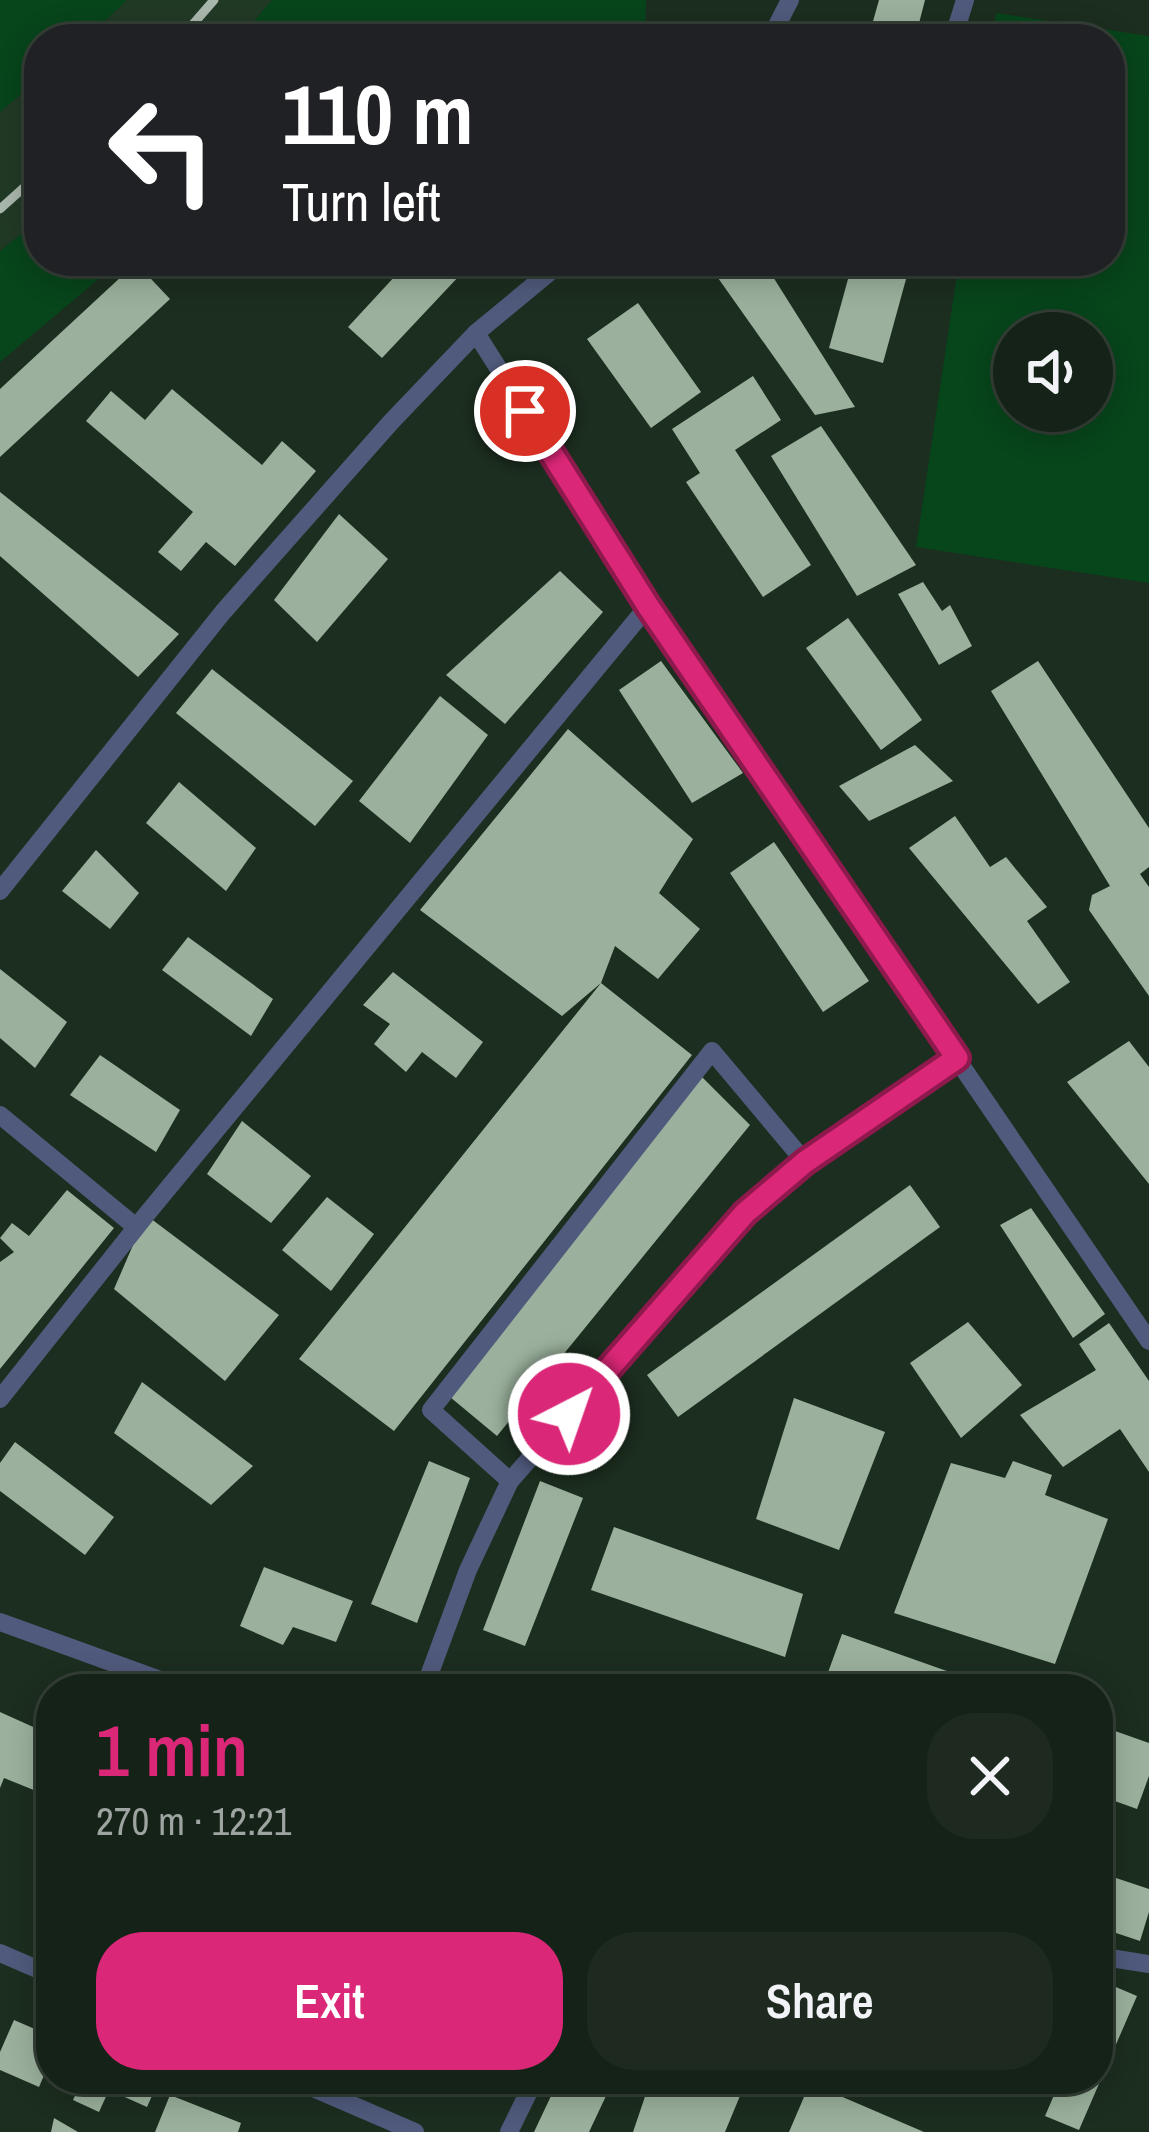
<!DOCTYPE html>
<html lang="en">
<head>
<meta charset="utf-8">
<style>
  body { margin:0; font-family:"Archivo Narrow",sans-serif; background:#1e2a20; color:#f1f3f6; height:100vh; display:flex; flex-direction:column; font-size:45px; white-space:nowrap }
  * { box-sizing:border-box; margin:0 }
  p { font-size:39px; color:#9da4a1 }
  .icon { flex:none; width:66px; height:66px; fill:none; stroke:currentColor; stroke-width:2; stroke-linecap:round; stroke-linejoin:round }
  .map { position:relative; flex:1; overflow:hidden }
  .details { position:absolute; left:36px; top:1674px; width:1077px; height:420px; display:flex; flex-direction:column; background:#152217; border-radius:48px; box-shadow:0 6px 30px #0003,0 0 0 3px #343f36 }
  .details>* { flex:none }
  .banner { position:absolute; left:24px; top:24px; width:1101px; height:252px; border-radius:48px; box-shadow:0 6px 30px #0003,0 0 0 3px #343f36; background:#202124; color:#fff; overflow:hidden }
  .fabs { position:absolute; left:993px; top:312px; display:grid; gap:24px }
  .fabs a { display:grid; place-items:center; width:120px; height:120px; border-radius:50%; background:#152217; box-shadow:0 6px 30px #0003,0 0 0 3px #343f36; font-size:60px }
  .pin { position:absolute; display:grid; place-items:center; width:102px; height:102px; color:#fff; margin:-51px; border:6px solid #fff; border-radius:50%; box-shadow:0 3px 12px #0007 }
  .me { position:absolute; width:132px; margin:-66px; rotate:41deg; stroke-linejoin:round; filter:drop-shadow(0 0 9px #0008) }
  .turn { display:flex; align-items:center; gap:42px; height:252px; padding:0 60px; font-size:54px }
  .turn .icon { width:156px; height:156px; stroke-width:2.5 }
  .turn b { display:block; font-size:84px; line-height:102px }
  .round { display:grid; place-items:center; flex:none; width:126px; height:126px; border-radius:48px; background:#1e2a20 }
  .head { display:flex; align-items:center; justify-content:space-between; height:204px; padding:0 60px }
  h1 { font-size:72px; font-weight:600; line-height:90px; color:#db2777 }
  .action { display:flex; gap:24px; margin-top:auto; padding:24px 60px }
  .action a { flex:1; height:138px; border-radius:48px; background:#db2777; color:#fff; font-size:48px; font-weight:600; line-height:138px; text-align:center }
  .action a+a { background:#1e2a20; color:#f1f3f6 }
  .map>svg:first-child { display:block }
  .built { fill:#213a26 }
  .green { fill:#07451b; fill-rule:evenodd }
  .building { fill:#9bb19d }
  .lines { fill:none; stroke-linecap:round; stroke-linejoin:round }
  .lane { stroke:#505a7c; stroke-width:18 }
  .rail { stroke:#abb8ad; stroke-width:9 }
  .route-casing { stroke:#8e194d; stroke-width:30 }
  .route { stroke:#db2777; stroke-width:21 }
</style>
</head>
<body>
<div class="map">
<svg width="1149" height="2132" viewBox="0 0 1149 2132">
  <rect width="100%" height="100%" fill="#1c2e1f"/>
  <g class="built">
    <polygon points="127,0 272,0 239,39 86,39"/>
    <polygon points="39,79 39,220 0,251 0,112"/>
  </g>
  <g class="green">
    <polygon points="0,0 127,0 86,39 39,39 39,79 0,112"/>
    <polygon points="272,0 646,0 645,36 239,39"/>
    <path d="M996,13L1149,36V583L916,547L959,261H1110V39H992ZM1092,333V411H1014V333Z"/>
    <polygon points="39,220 39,261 120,261 0,362 0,251"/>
  </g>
  <g class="building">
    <polygon points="879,0 925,0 915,39 868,39"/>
    <polygon points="409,261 447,261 461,274 382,358 348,327"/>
    <polygon points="706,261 763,261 855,407 815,415"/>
    <polygon points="853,261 911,261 883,363 829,348"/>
    <polygon points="136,263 170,299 0,457 0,389"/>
    <polygon points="638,303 701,392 651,428 587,339"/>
    <polygon points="753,376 781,420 735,450 811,565 763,597 686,482 700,473 672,429"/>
    <polygon points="172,389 262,465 282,441 316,471 235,566 206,542 181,571 158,552 193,512 86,421 111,391 145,420"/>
    <polygon points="821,426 916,565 857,596 771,456"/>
    <polygon points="0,492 179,634 138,677 0,556"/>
    <polygon points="339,514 388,559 317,642 274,600"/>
    <polygon points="560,571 603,612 505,724 446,675"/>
    <polygon points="923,582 942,611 950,605 972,646 939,665 898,594"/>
    <polygon points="848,618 922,720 881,750 806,648"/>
    <polygon points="661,661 743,773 692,803 619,690"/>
    <polygon points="1038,661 1149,828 1149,867 1140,874 1149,887 1149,996 1089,910 1092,895 1110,886 991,691"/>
    <polygon points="212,669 353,781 315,826 176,713"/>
    <polygon points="440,696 488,735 410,843 359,801"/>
    <polygon points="568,729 693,839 659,893 700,929 658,979 615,946 601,983 692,1055 394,1431 299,1359 601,983 562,1016 420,910"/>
    <polygon points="915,745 953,781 869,821 839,786"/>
    <polygon points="179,782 256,848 226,891 146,823"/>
    <polygon points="955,816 990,867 1006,857 1047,907 1027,921 1070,982 1038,1004 909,848"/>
    <polygon points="774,842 869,981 823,1012 730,873"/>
    <polygon points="96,850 139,893 110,929 62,891"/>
    <polygon points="188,937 273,999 251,1036 162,970"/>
    <polygon points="0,969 67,1022 35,1068 0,1038"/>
    <polygon points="393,972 483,1042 456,1078 422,1052 406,1072 374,1044 390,1024 363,1005"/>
    <polygon points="1129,1041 1149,1067 1149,1184 1067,1082"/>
    <polygon points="100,1055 180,1110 156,1152 70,1095"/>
    <polygon points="696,1071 750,1125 497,1436 444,1392"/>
    <polygon points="242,1121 311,1176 271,1223 207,1174"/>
    <polygon points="910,1185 940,1227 678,1417 647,1375"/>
    <polygon points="67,1190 114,1228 0,1369 0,1262 14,1252 0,1238 12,1223 29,1236"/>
    <polygon points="327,1197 374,1234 331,1291 282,1250"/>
    <polygon points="1031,1208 1105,1314 1073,1338 1000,1225"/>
    <polygon points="146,1215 279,1315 225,1381 114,1289"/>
    <polygon points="968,1322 1022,1385 961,1438 910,1363"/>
    <polygon points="1109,1323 1149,1381 1149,1472 1120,1429 1063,1467 1020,1415 1096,1370 1079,1344"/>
    <polygon points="142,1382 253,1466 211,1505 114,1433"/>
    <polygon points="794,1398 885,1432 839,1550 756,1519"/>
    <polygon points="15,1442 114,1517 85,1555 0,1491 0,1463"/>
    <polygon points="429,1461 470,1478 417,1623 371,1604"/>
    <polygon points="1013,1461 1052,1475 1045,1495 1108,1519 1055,1664 894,1613 951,1463 1005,1478"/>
    <polygon points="540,1481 583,1498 525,1646 483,1630"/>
    <polygon points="614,1527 803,1594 785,1657 591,1590"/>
    <polygon points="264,1567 353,1601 336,1642 293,1627 283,1645 240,1626"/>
    <polygon points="842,1634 995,1688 995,1689 822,1689"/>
    <polygon points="0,1712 51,1735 51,1797 4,1778 0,1788"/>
    <polygon points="1098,1725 1149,1743 1149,1776 1137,1809 1098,1795"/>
    <polygon points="1098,1872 1149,1889 1149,1912 1140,1941 1098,1927"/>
    <polygon points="1104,1982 1137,1996 1079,2130 1045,2116 1061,2079 1098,2079 1098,1994"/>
    <polygon points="14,2020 51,2036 51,2059 39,2087 0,2070 0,2052"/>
    <polygon points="83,2079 156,2079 159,2080 147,2107 109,2090 99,2112 73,2100"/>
    <polygon points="559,2079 614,2079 589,2132 534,2132"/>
    <polygon points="651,2079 747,2079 725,2132 633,2132"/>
    <polygon points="810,2083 924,2132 789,2132"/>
    <polygon points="170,2095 241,2123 238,2132 155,2132"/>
    <polygon points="54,2118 78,2132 51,2132"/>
  </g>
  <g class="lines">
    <g class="lane">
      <polyline points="770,39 790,0"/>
      <polyline points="953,39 965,0"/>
      <polyline points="476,333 648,606 1149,1341"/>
      <polyline points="0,891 223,612 391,422 476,333 563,261"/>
      <polyline points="0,1115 136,1227"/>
      <polyline points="0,1399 146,1215 648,606"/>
      <polyline points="510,1481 431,1410 712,1051 805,1162"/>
      <polyline points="0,1622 185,1689"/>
      <polyline points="424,1689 468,1570 510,1481 745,1213 805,1162 957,1058"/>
      <polyline points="0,1953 51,1975"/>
      <polyline points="1098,1956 1149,1964"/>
      <polyline points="292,2079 415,2132"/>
      <polyline points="509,2132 535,2079"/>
    </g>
    <g class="rail">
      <polyline points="180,39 214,0"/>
      <polyline points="0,209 39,174"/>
    </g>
  </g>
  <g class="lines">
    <g class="route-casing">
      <polyline id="route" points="525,411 648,606 957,1058 805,1162 745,1213 569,1414"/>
    </g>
    <use href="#route" class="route"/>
  </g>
</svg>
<div class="fabs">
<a><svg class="icon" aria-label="sound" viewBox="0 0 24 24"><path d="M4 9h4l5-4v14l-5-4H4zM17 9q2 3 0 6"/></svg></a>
</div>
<div class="pin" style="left:525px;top:411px;background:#d93025"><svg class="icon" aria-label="arrive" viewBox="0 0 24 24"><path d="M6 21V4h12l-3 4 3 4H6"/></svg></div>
<svg class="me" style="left:569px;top:1414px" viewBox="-20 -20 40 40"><circle r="17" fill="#db2777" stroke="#fff" stroke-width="3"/><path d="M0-11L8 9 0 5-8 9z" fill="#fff"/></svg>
<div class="banner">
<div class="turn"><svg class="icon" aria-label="left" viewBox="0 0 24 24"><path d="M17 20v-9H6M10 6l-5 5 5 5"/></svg><div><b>110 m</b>Turn left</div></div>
</div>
<section class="details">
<div class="head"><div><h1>1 min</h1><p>270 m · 12:21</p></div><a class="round"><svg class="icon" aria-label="close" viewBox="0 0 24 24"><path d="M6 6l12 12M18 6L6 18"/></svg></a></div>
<div class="action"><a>Exit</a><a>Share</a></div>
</section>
</div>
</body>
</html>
